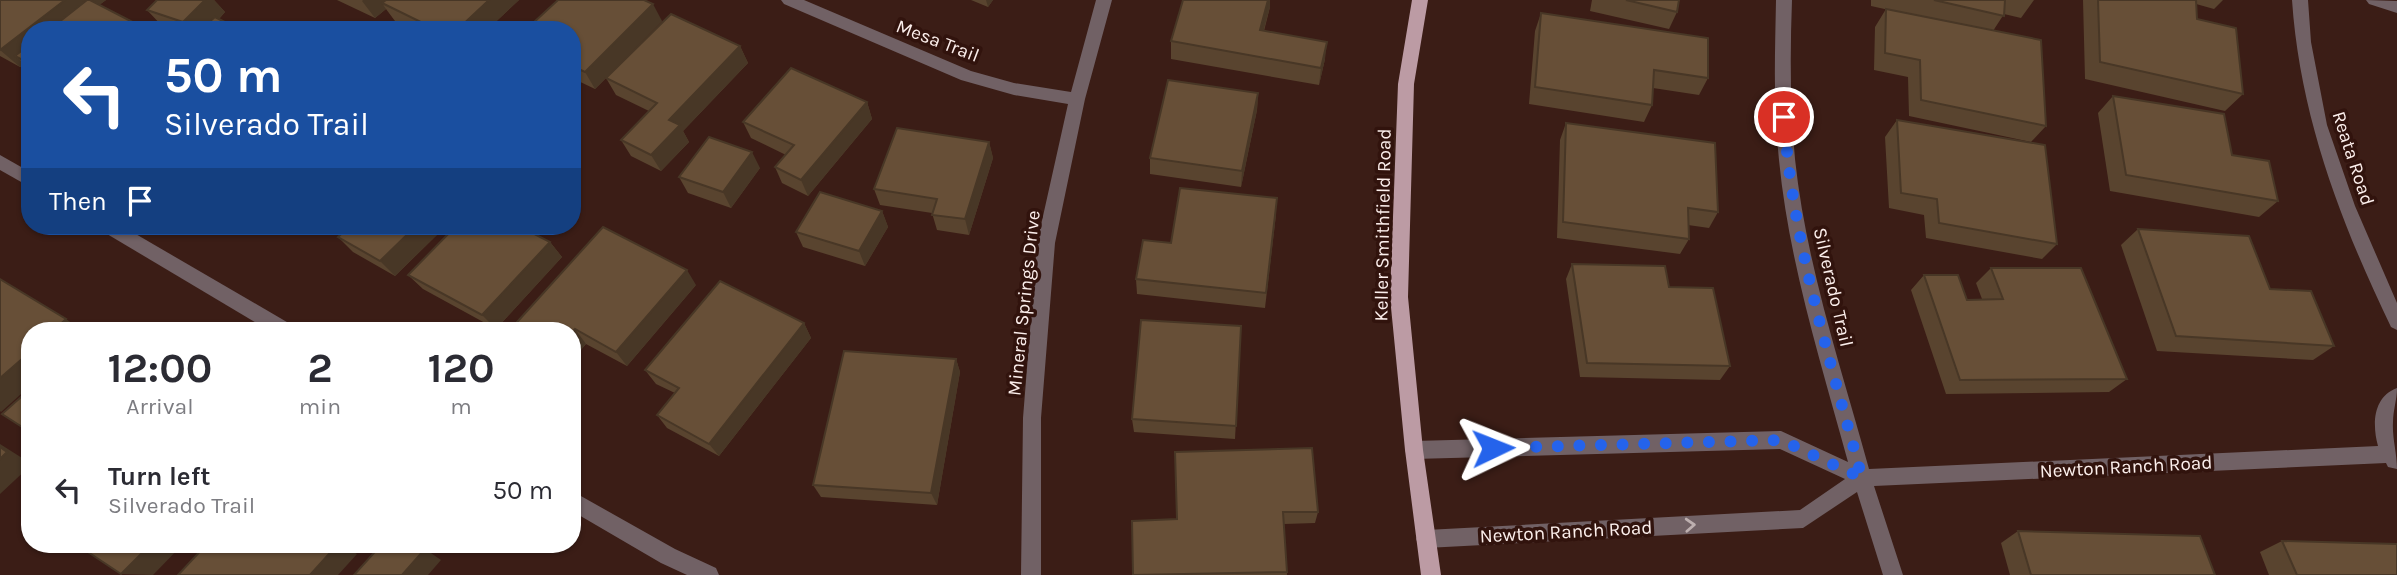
<!DOCTYPE html>
<html lang="en">
<head>
<meta charset="utf-8">
<style>
  body { margin:0; font-family:Karla,sans-serif; background:#f2f2f3; color:#2b2b33; height:100vh; display:flex; flex-direction:column; font-size:26px; white-space:nowrap }
  * { box-sizing:border-box; margin:0 }
  p { font-size:23px; color:#7c7c81 }
  .icon { flex:none; width:38px; height:38px; fill:none; stroke:currentColor; stroke-width:2; stroke-linecap:round; stroke-linejoin:round }
  .map { position:relative; flex:1; overflow:hidden }
  .panel { position:absolute; left:21px; top:322px; width:560px; height:231px; display:flex; flex-direction:column; background:#fff; border-radius:28px; box-shadow:0 2px 5px #0004 }
  .panel>* { flex:none }
  .guide { position:absolute; left:21px; top:21px; width:560px; height:214px; border-radius:28px; box-shadow:0 2px 5px #0004; background:#1a4fa0; color:#fff; overflow:hidden }
  .pin { position:absolute; display:grid; place-items:center; width:60px; height:60px; color:#fff; margin:-30px; border:4px solid #fff; border-radius:50%; box-shadow:0 2px 7px #0007 }
  .me { position:absolute; width:77px; margin:-38px; rotate:88deg; stroke-linejoin:round; filter:drop-shadow(0 0 5px #0008) }
  .turn { display:flex; align-items:center; gap:24px; height:147px; padding:0 28px; font-size:32px }
  .turn .icon { width:91px; height:91px; stroke-width:2.5 }
  .turn b { display:block; font-size:49px; line-height:60px }
  .then { display:flex; align-items:center; height:66px; padding:0 28px; background:#0003; gap:14px; font-size:26px }
  .eta { display:flex; justify-content:space-evenly; align-items:center; height:119px; text-align:center }
  .eta b { font-size:42px; font-weight:700; line-height:49px }
  ul { padding:0; list-style:none }
  li { display:flex; align-items:center; gap:21px; height:98px; padding:0 28px }
  li div { flex:1 }
  li b { display:block; font-size:26px }
  li em { font-style:normal }
  .map>svg:first-child { display:block }
  .lines { fill:none; stroke-linecap:round; stroke-linejoin:round }
  .minor { fill:#716165; fill-rule:evenodd }
  .major { fill:#bc9ba4; fill-rule:evenodd }
  .wall { fill:#59442f }
  .shaded-wall { fill:#483726 }
  .building { fill:#674f37; stroke:#483726; stroke-width:2 }
  .oneway { stroke:#bdafaf }
  .route { stroke:#2563eb; stroke-width:12; stroke-dasharray:0 21.6 }
  .labels { text-anchor:middle; stroke-width:7; stroke-linejoin:round; paint-order:stroke }
  .street-label { font-size:19px; fill:#fcefec; stroke:#31130d }
</style>
</head>
<body>
<div class="map">
<svg width="2397" height="575" viewBox="0 0 2397 575">
  <rect width="100%" height="100%" fill="#3b1d16"/>
  <g class="lines">
    <g class="minor">
      <polygon points="781,0 804,0 971,71 1014,83 1071,92 1096,0 1112,0 1085,99 1055,243 1041,418 1041,575 1021,575 1023,418 1037,243 1068,104 1014,95 961,80 784,4"/>
      <path d="M1776,0H1792C1790,53 1790,106 1795,159C1806,264 1841,367 1869,469L2378,446C2372,424 2373,397 2397,388C2397,400 2393,410 2393,422C2392,438 2397,453 2397,469L2388,467L2386,463L1874,486L1903,575H1883L1857,492L1803,528L1426,548L1419,546L1416,539L1419,532L1426,530L1800,510L1845,479L1780,449L1414,459L1407,456L1405,450L1407,444L1414,441L1781,431L1848,462C1821,363 1789,263 1779,160C1773,107 1775,53 1776,0Z"/>
      <path d="M2292,0H2308L2311,42L2327,125L2355,206L2397,303V330L2391,327C2341,223 2300,117 2292,0Z"/>
      <polygon points="2366,0 2397,1 2397,13 2369,4"/>
      <polygon points="0,155 30,172 30,187 0,170"/>
      <polygon points="100,226 122,226 292,325 295,331 270,331 102,231"/>
      <polygon points="572,491 675,549 716,568 719,575 687,575 661,563 572,511"/>
    </g>
    <polygon class="major" points="1412,0 1428,0 1414,84 1408,297 1423,450 1441,575 1421,575 1405,450 1390,297 1398,84"/>
  </g>
  <g class="wall">
    <polygon points="0,0 106,0 99,5 30,30 30,69 24,64 20,67 0,56"/>
    <polygon points="157,0 214,0 225,12 219,19 240,30 171,30 164,28 147,10"/>
    <polygon points="337,0 519,0 487,30 414,30 395,21 386,9 375,18"/>
    <polygon points="971,0 993,0 988,7"/>
    <polygon points="1592,0 1679,0 1677,12 1669,29 1590,11"/>
    <polygon points="1871,0 2034,0 2021,18 2004,14 1993,31 2046,126 2031,142 1909,116 1908,77 1874,70 1875,27 1886,9 1889,10 1871,6"/>
    <polygon points="2083,0 2223,0 2214,9 2196,4 2197,19 2243,94 2225,111 2085,79"/>
    <polygon points="1270,7 1264,31 1325,59 1319,85 1171,59 1171,41"/>
    <polygon points="1541,13 1708,78 1699,95 1653,88 1652,105 1644,122 1529,104 1535,31"/>
    <polygon points="662,21 609,74 740,46 748,63 683,131 689,142 661,171 631,156 621,140 649,111 616,95 606,78 595,89 572,78 572,30 536,30 532,24"/>
    <polygon points="1258,93 1257,110 1241,187 1150,174 1150,158"/>
    <polygon points="2113,96 2278,201 2259,217 2110,191 2098,113"/>
    <polygon points="867,102 872,119 808,196 782,183 775,167 786,155 751,138 743,122"/>
    <polygon points="1897,120 2057,244 2042,259 1926,238 1924,215 1889,208 1885,137"/>
    <polygon points="1566,123 1718,212 1709,228 1688,225 1689,239 1680,254 1557,238 1560,140"/>
    <polygon points="989,142 993,158 969,235 937,230 932,213 880,205 874,189"/>
    <polygon points="760,168 731,208 688,193 679,177"/>
    <polygon points="882,211 888,227 865,266 803,247 796,232"/>
    <polygon points="1276,214 1265,308 1137,294 1136,279 1171,243"/>
    <polygon points="350,226 446,226 395,276 353,252 338,237"/>
    <polygon points="456,226 524,226 522,227 550,242 562,257 496,329 423,289 408,275"/>
    <polygon points="2138,229 2270,289 2334,346 2313,360 2157,351 2121,245"/>
    <polygon points="1572,264 1730,366 1720,380 1580,377 1566,279"/>
    <polygon points="1991,268 2127,379 2109,392 1946,394 1911,290 1924,275 1967,300 1982,299 1976,283"/>
    <polygon points="696,285 627,366 586,344 572,360 572,331"/>
    <polygon points="804,323 811,338 719,456 667,428 657,415 675,393 656,384 645,370"/>
    <polygon points="1241,326 1235,439 1134,432 1132,419"/>
    <polygon points="956,359 960,372 937,505 821,497 813,485"/>
    <polygon points="1175,452 1318,512 1315,523 1284,524 1287,575 1133,575 1177,519"/>
    <polygon points="2018,531 2215,575 2010,575 2001,543"/>
    <polygon points="2282,541 2397,575 2269,575 2260,552"/>
  </g>
  <g class="shaded-wall">
    <polygon points="65,0 106,0 67,30 30,30 30,59 15,56 24,64 20,67 0,50"/>
    <polygon points="205,0 214,0 225,12 209,30 191,30 183,22"/>
    <polygon points="363,0 396,0 382,3 386,9 375,18 362,1"/>
    <polygon points="489,0 519,0 487,30 457,30"/>
    <polygon points="986,0 993,0 988,7"/>
    <polygon points="1268,0 1270,0 1270,7 1259,47 1260,30"/>
    <polygon points="653,4 662,21 595,89 585,72"/>
    <polygon points="1327,42 1325,59 1319,85 1321,68"/>
    <polygon points="740,46 748,63 683,131 689,142 661,171 651,155 669,120"/>
    <polygon points="1258,93 1257,110 1241,187 1242,171"/>
    <polygon points="867,102 872,119 808,196 801,180"/>
    <polygon points="989,142 993,158 969,235 965,219"/>
    <polygon points="752,152 760,168 731,208 723,192"/>
    <polygon points="882,211 888,227 865,266 859,251"/>
    <polygon points="416,226 446,226 395,276 380,261"/>
    <polygon points="550,242 562,257 496,329 482,315"/>
    <polygon points="687,270 696,285 627,366 616,352"/>
    <polygon points="66,319 83,331 53,331"/>
    <polygon points="804,323 811,338 719,456 709,444"/>
    <polygon points="575,329 586,344 572,360 572,332"/>
    <polygon points="30,352 30,386 1,412 0,411 0,378"/>
    <polygon points="956,359 960,372 937,505 931,493"/>
    <polygon points="0,444 30,463 30,466 0,494"/>
    <polygon points="151,544 183,544 153,575 121,574"/>
    <polygon points="338,544 342,544 357,554 338,575 310,575"/>
    <polygon points="425,549 441,560 428,575 402,575"/>
  </g>
  <g class="building">
    <polygon points="0,0 65,0 0,50"/>
    <polygon points="87,0 90,0 148,30 49,30"/>
    <polygon points="157,0 205,0 183,22 147,10"/>
    <polygon points="386,0 489,0 457,30 437,30 382,3"/>
    <polygon points="558,0 644,0 653,4 585,72 572,66 572,46 575,44 572,42 572,30 545,30 532,24"/>
    <polygon points="1183,0 1268,0 1260,30 1327,42 1321,68 1171,41"/>
    <polygon points="1626,0 1679,0 1677,12"/>
    <polygon points="1934,0 2005,0 2004,16"/>
    <polygon points="2098,0 2196,0 2197,19 2236,28 2243,94 2100,62"/>
    <polygon points="1886,9 2041,40 2046,126 1921,100 1920,60 1885,53"/>
    <polygon points="1541,13 1708,38 1708,78 1654,70 1652,105 1535,87"/>
    <polygon points="671,14 740,46 669,120 680,125 651,155 621,140 657,103 606,78"/>
    <polygon points="215,17 240,30 200,30"/>
    <polygon points="30,44 30,64 15,56"/>
    <polygon points="791,68 867,102 801,180 775,167 794,145 743,122"/>
    <polygon points="1168,80 1258,93 1242,171 1150,158"/>
    <polygon points="2113,96 2224,114 2232,155 2269,161 2278,201 2126,175"/>
    <polygon points="1897,120 2045,145 2057,244 1939,223 1937,199 1901,193"/>
    <polygon points="1566,123 1715,143 1718,212 1688,208 1689,239 1563,222"/>
    <polygon points="897,128 989,142 965,219 932,215 937,199 874,189"/>
    <polygon points="709,137 752,152 723,192 679,177"/>
    <polygon points="1180,188 1277,198 1266,293 1136,279 1143,240 1171,243"/>
    <polygon points="820,192 882,211 859,251 796,232"/>
    <polygon points="350,226 416,226 380,261 338,237"/>
    <polygon points="456,226 519,226 550,242 482,315 408,275"/>
    <polygon points="603,227 687,270 616,352 575,329 572,332 572,331 509,331"/>
    <polygon points="2138,229 2249,236 2270,289 2311,291 2334,346 2176,336"/>
    <polygon points="1572,264 1665,266 1669,287 1713,288 1730,366 1587,363"/>
    <polygon points="1991,268 2081,268 2127,379 1960,380 1924,275 1958,275 1967,300 2003,299"/>
    <polygon points="0,279 66,319 53,331 30,331 30,352 0,378"/>
    <polygon points="720,281 804,323 709,444 657,415 679,388 645,370"/>
    <polygon points="1141,320 1241,326 1236,426 1132,419"/>
    <polygon points="844,351 956,359 931,493 813,485"/>
    <polygon points="30,389 30,432 2,414"/>
    <polygon points="0,447 7,452 0,459"/>
    <polygon points="1312,448 1318,512 1283,512 1287,572 1133,575 1132,521 1177,519 1175,452"/>
    <polygon points="2018,531 2200,536 2215,575 2031,575"/>
    <polygon points="2282,541 2397,544 2397,575 2297,575"/>
    <polygon points="76,544 151,544 121,574"/>
    <polygon points="207,544 338,544 310,575 178,575"/>
    <polygon points="382,544 419,544 425,549 402,575 354,575"/>
  </g>
  <defs><path id="oneway-chevron" d="M-2-3.5L2.5 0L-2 3.5" fill="none" stroke-width="1.6" stroke-linecap="round" stroke-linejoin="round" transform="scale(1.75)"/></defs>
  <use class="oneway" href="#oneway-chevron" transform="translate(1690 525) rotate(-3)"/>
  <g class="lines">
    <path class="route" d="M1493,448L1781,440L1862,478C1830,359 1792,241 1784,117"/>
  </g>
  <g class="labels">
    <g class="street-label">
      <text transform="translate(938 40) rotate(21)" y="7">Mesa Trail</text>
      <text transform="translate(2354 158) rotate(72)" y="7">Reata Road</text>
      <text transform="translate(1382 225) rotate(-89)" y="7">Keller Smithfield Road</text>
      <text transform="translate(1834 287) rotate(77)" y="7">Silverado Trail</text>
      <text transform="translate(1023 303) rotate(-84)" y="7">Mineral Springs Drive</text>
      <text transform="translate(2126 466) rotate(-3)" y="7">Newton Ranch Road</text>
      <text transform="translate(1566 531) rotate(-3)" y="7">Newton Ranch Road</text>
    </g>
  </g>
</svg>
<div class="pin" style="left:1784px;top:117px;background:#d93025"><svg class="icon" aria-label="arrive" viewBox="0 0 24 24"><path d="M6 21V4h12l-3 4 3 4H6"/></svg></div>
<svg class="me" style="left:1493px;top:448px" viewBox="-20 -20 40 40"><path d="M0-17L14 15 0 8-14 15z" fill="#2563eb" stroke="#fff" stroke-width="4"/></svg>
<div class="guide">
<div class="turn"><svg class="icon" aria-label="left" viewBox="0 0 24 24"><path d="M17 20v-9H6M10 6l-5 5 5 5"/></svg><div><b>50 m</b>Silverado Trail</div></div>
<div class="then">Then<svg class="icon" aria-label="arrive" viewBox="0 0 24 24"><path d="M6 21V4h12l-3 4 3 4H6"/></svg></div>
</div>
<section class="panel">
<div class="eta">
<div><b>12:00</b><p>Arrival</p></div>
<div><b>2</b><p>min</p></div>
<div><b>120</b><p>m</p></div>
</div>
<ul>
<li><svg class="icon" aria-label="left" viewBox="0 0 24 24"><path d="M17 20v-9H6M10 6l-5 5 5 5"/></svg><div><b>Turn left</b><p>Silverado Trail</p></div><em>50 m</em></li>
</ul>
</section>
</div>
</body>
</html>
